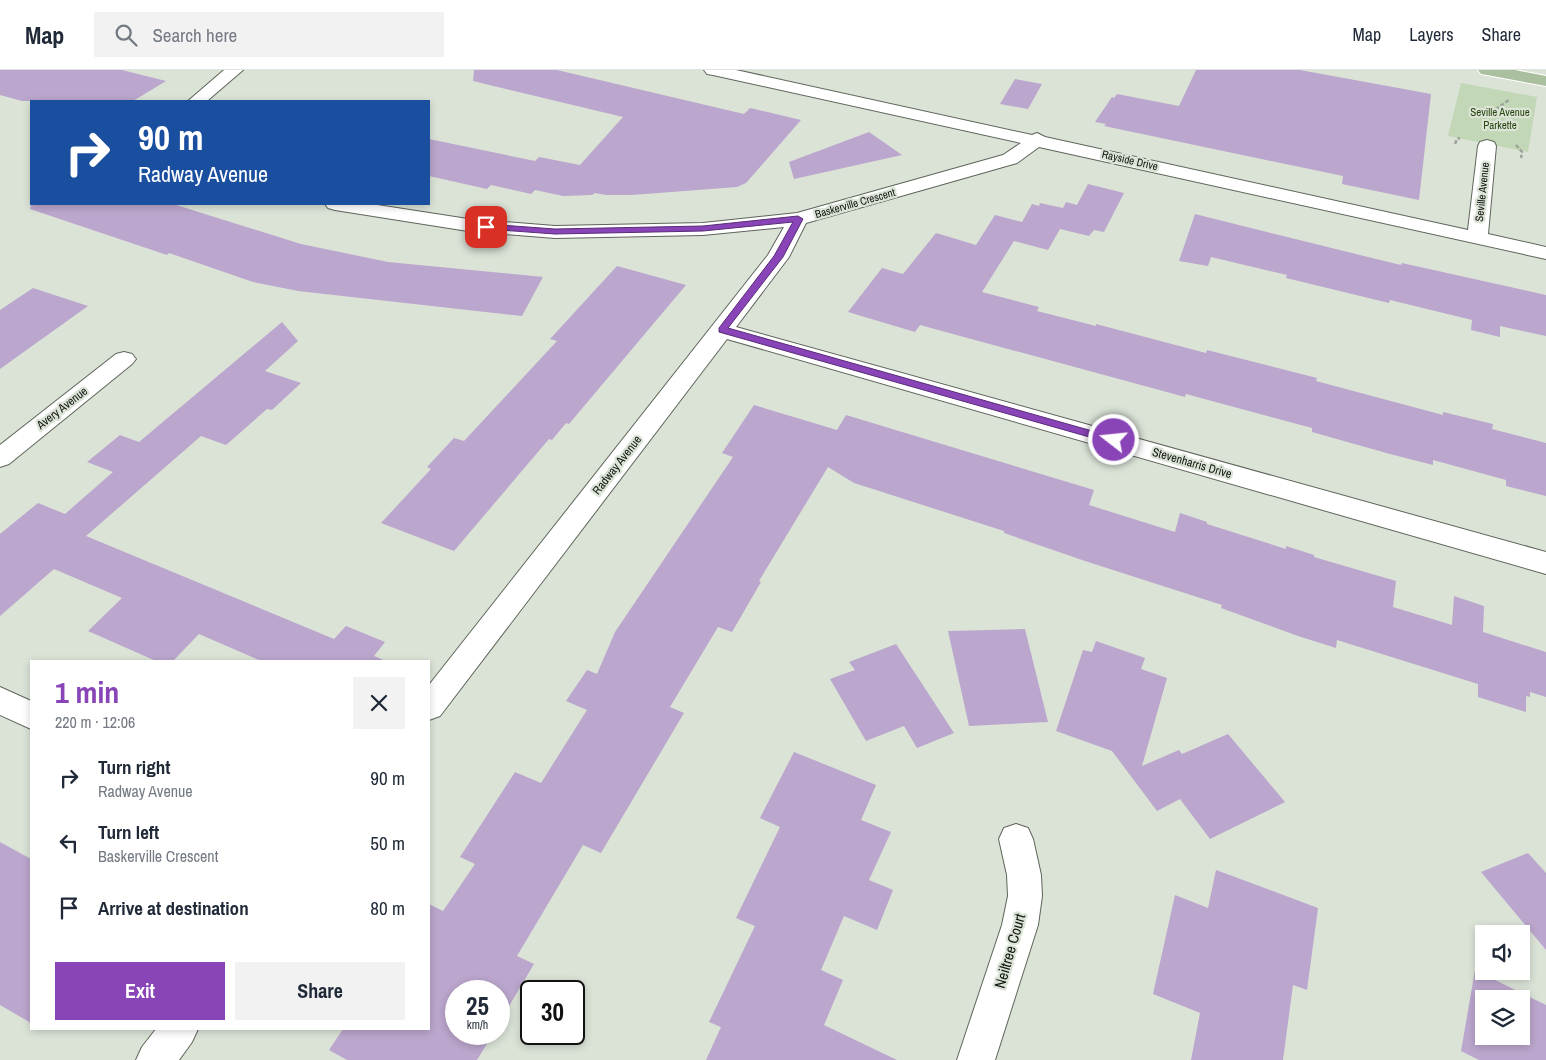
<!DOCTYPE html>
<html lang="en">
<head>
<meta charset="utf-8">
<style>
  body { margin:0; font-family:"Archivo Narrow",sans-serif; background:#f2f2f3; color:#1f2937; height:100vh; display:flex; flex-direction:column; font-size:19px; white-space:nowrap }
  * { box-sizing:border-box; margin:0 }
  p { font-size:16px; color:#747a83 }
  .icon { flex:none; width:28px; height:28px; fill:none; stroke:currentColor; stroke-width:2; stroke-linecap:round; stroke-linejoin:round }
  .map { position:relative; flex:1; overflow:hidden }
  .sheet { position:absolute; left:30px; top:590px; width:400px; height:370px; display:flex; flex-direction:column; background:#fff; border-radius:0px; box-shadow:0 2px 8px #0003 }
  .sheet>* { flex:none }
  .hud { position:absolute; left:30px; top:30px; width:400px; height:105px; border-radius:0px; box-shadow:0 2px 8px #0003; background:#1a4fa0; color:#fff; overflow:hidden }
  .controls { position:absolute; left:1475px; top:855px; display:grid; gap:10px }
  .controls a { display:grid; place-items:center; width:55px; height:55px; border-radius:0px; background:#fff; box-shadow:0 2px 8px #0003; font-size:25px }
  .speed { position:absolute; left:445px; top:910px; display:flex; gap:10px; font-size:25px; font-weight:700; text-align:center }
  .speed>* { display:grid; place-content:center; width:65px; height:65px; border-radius:50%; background:#fff; box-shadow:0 2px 8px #0003; line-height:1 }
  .speed small { font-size:12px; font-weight:400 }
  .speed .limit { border:2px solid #111; border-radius:8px; background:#fff; color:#111 }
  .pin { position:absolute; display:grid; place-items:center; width:42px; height:42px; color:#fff; margin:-21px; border-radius:10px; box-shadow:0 2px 8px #0006 }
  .me { position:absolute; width:55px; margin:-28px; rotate:286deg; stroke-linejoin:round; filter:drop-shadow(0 0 4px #0008) }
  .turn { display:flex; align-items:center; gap:18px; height:105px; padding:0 25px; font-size:22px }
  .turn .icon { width:65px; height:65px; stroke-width:2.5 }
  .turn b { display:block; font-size:35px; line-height:42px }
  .round { display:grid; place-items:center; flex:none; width:52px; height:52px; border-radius:0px; background:#f2f2f3 }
  .overview { display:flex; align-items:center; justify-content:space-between; height:85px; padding:0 25px }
  h1 { font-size:30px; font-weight:700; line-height:38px; color:#8944b7 }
  .button { display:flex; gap:10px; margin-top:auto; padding:10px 25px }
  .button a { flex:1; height:58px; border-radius:0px; background:#8944b7; color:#fff; font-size:20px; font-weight:700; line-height:58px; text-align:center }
  .button a+a { background:#f2f2f3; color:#1f2937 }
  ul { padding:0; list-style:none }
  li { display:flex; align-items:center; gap:15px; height:65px; padding:0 25px }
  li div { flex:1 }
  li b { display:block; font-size:19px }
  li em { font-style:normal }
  header { display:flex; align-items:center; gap:30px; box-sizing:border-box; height:70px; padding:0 25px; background:#fff; border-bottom:1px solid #e0e1e3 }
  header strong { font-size:24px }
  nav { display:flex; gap:28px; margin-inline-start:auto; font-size:18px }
  .search { width:350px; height:45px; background:#f2f2f3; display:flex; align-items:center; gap:12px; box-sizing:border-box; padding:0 18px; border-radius:0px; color:#747a83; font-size:19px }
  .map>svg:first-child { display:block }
  .green { fill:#c1d7b5 }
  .building { fill:#bba6cd; fill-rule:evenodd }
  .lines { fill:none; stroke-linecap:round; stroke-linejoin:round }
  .minor-casing { stroke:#5e655a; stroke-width:2 }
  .major-casing { stroke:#fff; stroke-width:2 }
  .path { stroke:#9da399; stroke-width:2.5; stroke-dasharray:4 2; stroke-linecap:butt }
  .minor { fill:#fff; fill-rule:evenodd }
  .major { fill:#aabf9d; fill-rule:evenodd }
  .route { fill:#8944b7; stroke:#592c77 }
  .labels { text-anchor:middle; stroke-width:4.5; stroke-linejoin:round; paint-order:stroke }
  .far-park-label { font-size:11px; fill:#26460e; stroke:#dbe3d7 }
  .far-street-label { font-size:11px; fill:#121510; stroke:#dbe3d7 }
  .street-label { font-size:12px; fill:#121510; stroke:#dbe3d7 }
  .near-street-label { font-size:15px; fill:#121510; stroke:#dbe3d7 }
</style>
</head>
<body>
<header>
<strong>Map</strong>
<div class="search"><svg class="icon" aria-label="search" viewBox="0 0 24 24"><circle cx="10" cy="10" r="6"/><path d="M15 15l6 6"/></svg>Search here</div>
<nav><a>Map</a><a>Layers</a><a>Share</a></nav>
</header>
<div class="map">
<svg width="1546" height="990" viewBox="0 0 1546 990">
  <rect width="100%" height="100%" fill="#dbe3d7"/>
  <polygon class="green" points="1461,13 1537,27 1528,82 1448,66"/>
  <g class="building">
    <polygon points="0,0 122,0 166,11 133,31 22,31 0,25"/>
    <polygon points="474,0 557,0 744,44 750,38 801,50 746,113 737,117 632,125 606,125 595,123 592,125 563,126 535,120 531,124 491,115 487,119 429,106 429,69 535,91 539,87 580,95 623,47 473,11"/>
    <polygon points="1196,0 1300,0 1431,24 1419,130 1342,114 1343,106 1104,56 1106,54 1095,52 1112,27 1114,28 1117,24 1179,36"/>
    <polygon points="1015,9 1042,14 1028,39 1000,34"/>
    <polygon points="869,62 902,85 794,109 789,92"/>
    <polygon points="1088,114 1124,123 1104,162 1094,160 1089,166 1060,159 1048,180 1014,171 982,222 1039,237 1037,241 1096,256 1096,254 1206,283 1207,280 1317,308 1316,311 1443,345 1443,342 1493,354 1492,359 1546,373 1546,426 1506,416 1506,410 1433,390 1433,395 1390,384 1312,362 1312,358 1186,324 1185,327 920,255 915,262 848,242 882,198 903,204 936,163 976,175 995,145 1022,152 1032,134 1039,136 1040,133 1063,138 1066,132 1077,135"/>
    <polygon points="31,134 173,134 301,174 388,192 543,207 522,246 298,221 253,212 169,183 167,185 30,139"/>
    <polygon points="1195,144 1368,187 1401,195 1402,193 1546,225 1546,266 1500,256 1500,267 1471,260 1472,250 1390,230 1389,233 1286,208 1287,205 1211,187 1208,196 1179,191"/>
    <polygon points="617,196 686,215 569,354 566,353 552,370 549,369 454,481 381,453 431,399 427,397 454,368 464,371 557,271 550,269"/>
    <polygon points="33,218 88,236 0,299 0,240"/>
    <polygon points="282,252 298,271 265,301 301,313 272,340 267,339 226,375 201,366 86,466 334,569 346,556 385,572 374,586 386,591 261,591 199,564 173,591 156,591 88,561 122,528 54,499 0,546 0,464 38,433 65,444 113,402 87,392 120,365 139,372"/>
    <polygon points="754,335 837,360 846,345 1094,420 1089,435 1175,462 1180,443 1207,452 1207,454 1286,479 1286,476 1314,485 1314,487 1396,511 1393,537 1452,555 1454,526 1484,536 1483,562 1546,582 1546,627 1530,622 1530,627 1526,626 1526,642 1478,627 1478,614 1337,570 1336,578 1298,566 1221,538 1222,535 1085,491 1004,463 1004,461 854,413 828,397 759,511 761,512 732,562 718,557 670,637 684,643 601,783 583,775 517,886 534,894 499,953 499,921 456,921 456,964 493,964 477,990 347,990 329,980 343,959 429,959 429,834 443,841 475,794 460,787 515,702 541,713 587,640 566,631 587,600 597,604 615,562 733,387 722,383"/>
    <polygon points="1025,559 1048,652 969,656 948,561"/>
    <polygon points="1096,571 1145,588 1141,599 1167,608 1142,696 1179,680 1182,684 1228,664 1285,732 1210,769 1180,729 1157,741 1112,681 1056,661 1083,580 1092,582"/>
    <polygon points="896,574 954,663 917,678 904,656 866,671 830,609 855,600 849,592"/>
    <polygon points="794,682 876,715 861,750 891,762 869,810 893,820 877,860 844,846 821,900 843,910 824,955 897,990 706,990 721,957 709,952 755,856 736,848 780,757 760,748"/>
    <polygon points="0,772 31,789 31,953 0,935"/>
    <polygon points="1528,783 1546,803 1546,880 1481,802"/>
    <polygon points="1216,800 1318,838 1307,920 1293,915 1283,990 1191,990 1200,943 1153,924 1175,825 1208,838"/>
    <path d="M1475,900L1546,935V990H1479L1461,981ZM1484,929H1521V966H1484Z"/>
  </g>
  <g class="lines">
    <g class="minor-casing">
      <g id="minor">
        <polygon points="224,0 243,0 207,31 188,31"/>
        <polygon points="704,0 736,0 1032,65 1037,63 1045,67 1468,160 1478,76 1480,72 1487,70 1494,72 1496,76 1488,164 1546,177 1546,189 1039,77 1017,93 806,153 789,187 736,257 1546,482 1546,504 727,269 440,646 429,650 429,615 768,185 784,157 703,165 555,168 468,161 335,140 328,138 325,134 371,134 468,149 555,156 703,153 797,143 1003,85 1021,73 713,5 707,4"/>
        <polygon points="124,282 132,284 136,289 132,294 9,394 0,397 0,375 116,284"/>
        <polygon points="0,617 31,631 31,659 0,645"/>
        <polygon points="1016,754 1028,758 1033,769 1041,805 1042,826 1038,855 995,990 957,990 1002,855 1008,826 1007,805 999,769 1004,758"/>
        <polygon points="156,959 198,959 192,972 179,990 136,990 142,977"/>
      </g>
    </g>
    <g class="major-casing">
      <polygon id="major" points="1478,0 1515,0 1546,6 1546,16 1487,5 1481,4"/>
    </g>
    <g class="path">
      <polyline points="1483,52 1488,45 1510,29"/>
      <polyline points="1455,74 1457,69 1460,68"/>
      <polyline points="1516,75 1522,82 1521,88"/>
    </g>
    <use href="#minor" class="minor"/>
    <use href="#major" class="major"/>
  </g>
  <polygon class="route" points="798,146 803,149 783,187 728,258 1117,368 1119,370 1117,373 1114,374 719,262 719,258 774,186 793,152 703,161 555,164 486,159 482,157 486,154 555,159 703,156"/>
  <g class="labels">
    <g class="far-park-label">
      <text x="1500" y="46">Seville Avenue<tspan x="1500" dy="13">Parkette</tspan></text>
    </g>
    <g class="far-street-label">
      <text transform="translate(1130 90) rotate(13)" y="4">Rayside Drive</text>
      <text transform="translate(1482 122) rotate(-84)" y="4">Seville Avenue</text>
      <text transform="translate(855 133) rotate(-16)" y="4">Baskerville Crescent</text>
    </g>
    <g class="street-label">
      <text transform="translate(62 338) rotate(-38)" y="4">Avery Avenue</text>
      <text transform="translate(1192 393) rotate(16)" y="4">Stevenharris Drive</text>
      <text transform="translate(617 395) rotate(-52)" y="4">Radway Avenue</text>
    </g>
    <g class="near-street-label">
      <text transform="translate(1010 881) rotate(-74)" y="5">Neiltree Court</text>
    </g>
  </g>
</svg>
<div class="controls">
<a><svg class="icon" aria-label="sound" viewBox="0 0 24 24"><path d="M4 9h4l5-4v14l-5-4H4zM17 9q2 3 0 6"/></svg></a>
<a><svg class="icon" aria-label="layers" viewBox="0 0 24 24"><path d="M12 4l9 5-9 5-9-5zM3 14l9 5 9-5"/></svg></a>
</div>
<div class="speed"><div>25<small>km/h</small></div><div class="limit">30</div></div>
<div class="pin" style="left:486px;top:157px;background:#d93025"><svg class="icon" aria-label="arrive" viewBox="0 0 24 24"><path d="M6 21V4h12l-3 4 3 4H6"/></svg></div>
<svg class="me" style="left:1114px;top:370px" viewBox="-20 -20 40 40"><circle r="17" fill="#8944b7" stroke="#fff" stroke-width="3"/><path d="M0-11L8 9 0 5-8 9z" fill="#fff"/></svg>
<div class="hud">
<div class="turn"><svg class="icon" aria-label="right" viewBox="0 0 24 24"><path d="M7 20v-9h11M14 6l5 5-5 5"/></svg><div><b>90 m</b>Radway Avenue</div></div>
</div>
<section class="sheet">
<div class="overview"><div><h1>1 min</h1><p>220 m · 12:06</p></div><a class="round"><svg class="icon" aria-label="close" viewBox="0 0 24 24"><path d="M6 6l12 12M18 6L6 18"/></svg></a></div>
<ul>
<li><svg class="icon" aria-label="right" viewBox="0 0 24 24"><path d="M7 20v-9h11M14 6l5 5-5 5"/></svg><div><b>Turn right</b><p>Radway Avenue</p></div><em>90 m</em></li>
<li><svg class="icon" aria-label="left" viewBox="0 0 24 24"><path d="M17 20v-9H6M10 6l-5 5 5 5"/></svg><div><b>Turn left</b><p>Baskerville Crescent</p></div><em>50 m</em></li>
<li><svg class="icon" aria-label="arrive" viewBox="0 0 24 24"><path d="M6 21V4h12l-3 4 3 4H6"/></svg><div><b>Arrive at destination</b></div><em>80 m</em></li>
</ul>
<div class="button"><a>Exit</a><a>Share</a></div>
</section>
</div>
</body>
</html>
